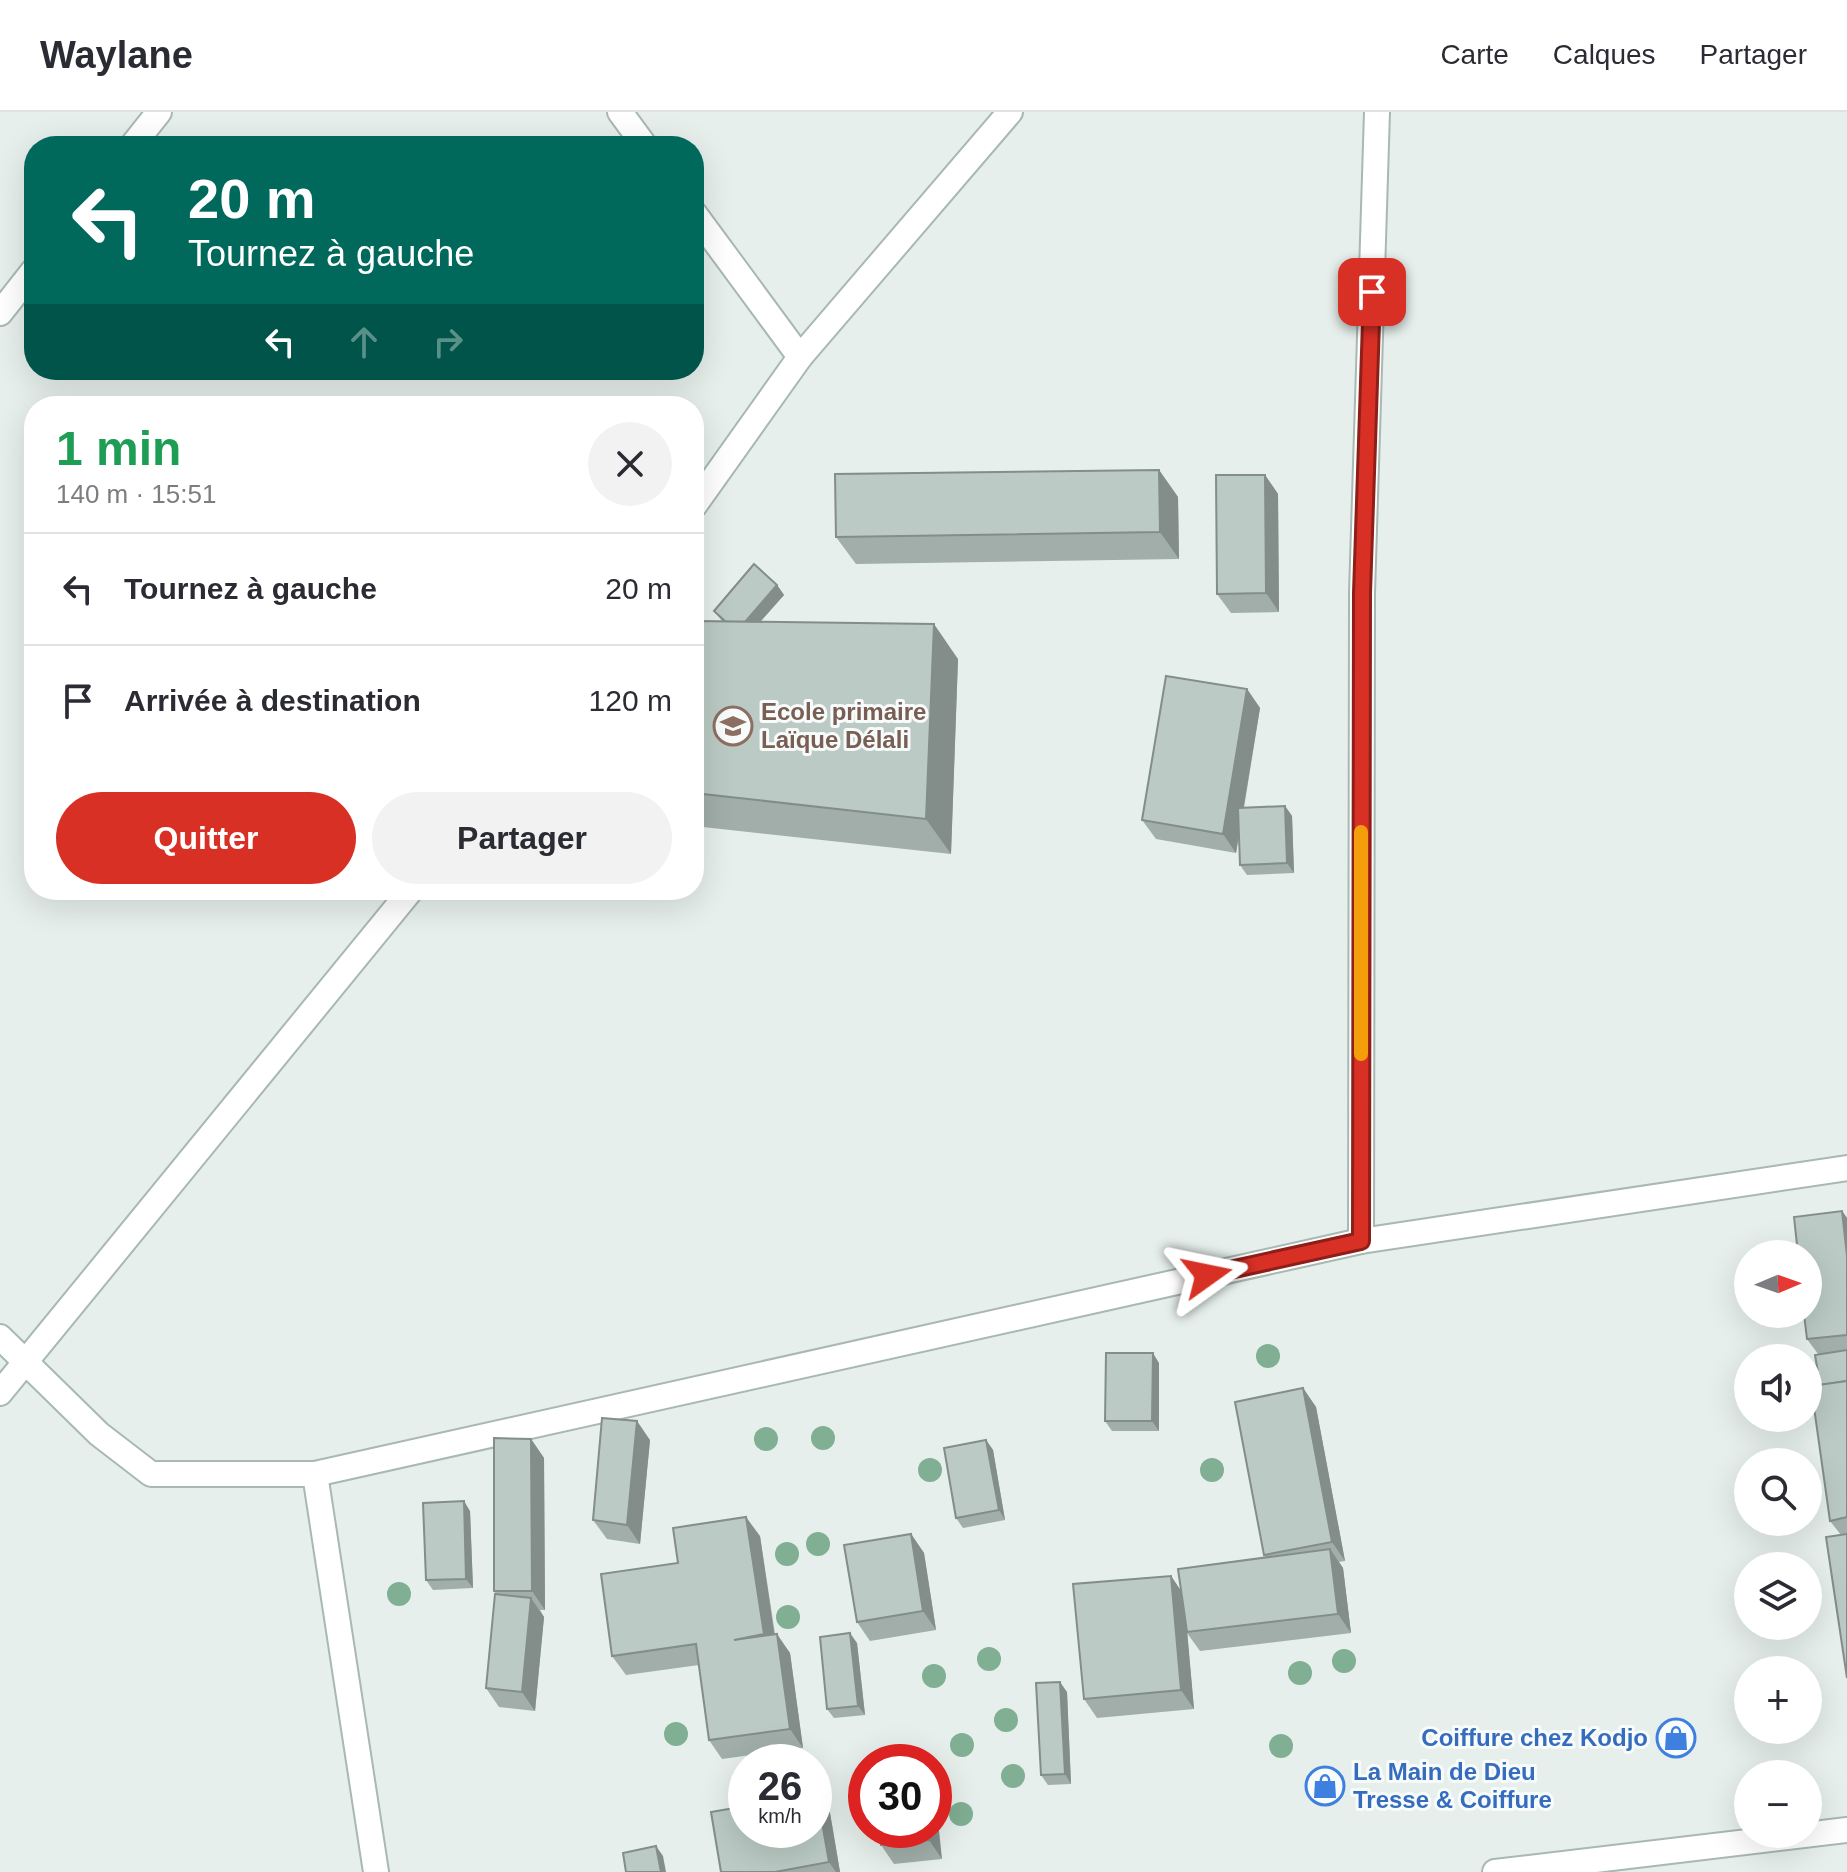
<!DOCTYPE html>
<html lang="fr">
<head>
<meta charset="utf-8">
<style>
  body { margin:0; font-family:Helvetica,sans-serif; background:#f2f2f3; color:#2b2b33; height:100vh; display:flex; flex-direction:column; font-size:30px; white-space:nowrap }
  * { box-sizing:border-box; margin:0 }
  p { font-size:26px; color:#7c7c81 }
  .icon { flex:none; width:44px; height:44px; fill:none; stroke:currentColor; stroke-width:2; stroke-linecap:round; stroke-linejoin:round }
  .map { position:relative; flex:1; overflow:hidden }
  .side { position:absolute; left:24px; top:284px; width:680px; height:504px; display:flex; flex-direction:column; background:#fff; border-radius:32px; box-shadow:0 8px 32px #0002 }
  .side>* { flex:none }
  .guide { position:absolute; left:24px; top:24px; width:680px; height:244px; border-radius:32px; box-shadow:0 8px 32px #0002; background:#00695c; color:#fff; overflow:hidden }
  .needle { width:52px; rotate:88deg }
  .fabs { position:absolute; left:1734px; top:1128px; display:grid; gap:16px }
  .fabs a { display:grid; place-items:center; width:88px; height:88px; border-radius:50%; background:#fff; box-shadow:0 8px 32px #0002; font-size:40px }
  .speed { position:absolute; left:728px; top:1632px; display:flex; gap:16px; font-size:40px; font-weight:700; text-align:center }
  .speed>* { display:grid; place-content:center; width:104px; height:104px; border-radius:50%; background:#fff; box-shadow:0 8px 32px #0002; line-height:1 }
  .speed small { font-size:20px; font-weight:400 }
  .speed .limit { border:12px solid #d22; background:#fff; color:#111 }
  .pin { position:absolute; display:grid; place-items:center; width:68px; height:68px; color:#fff; margin:-34px; border-radius:16px; box-shadow:0 4px 12px #0006 }
  .me { position:absolute; width:88px; margin:-44px; rotate:78deg; stroke-linejoin:round; filter:drop-shadow(0 0 6px #0008) }
  .turn { display:flex; align-items:center; gap:28px; height:168px; padding:0 32px; font-size:36px }
  .turn .icon { width:104px; height:104px; stroke-width:2.5 }
  .turn b { display:block; font-size:56px; line-height:68px }
  .lanes { display:flex; align-items:center; height:76px; padding:0 32px; background:#0003; justify-content:center; gap:40px; direction:ltr }
  .lanes .off { opacity:.35 }
  .round { display:grid; place-items:center; flex:none; width:84px; height:84px; border-radius:42px; background:#f2f2f3 }
  .overview { display:flex; align-items:center; justify-content:space-between; height:136px; padding:0 32px }
  h1 { font-size:48px; font-weight:700; line-height:60px; color:#1e9e55 }
  .action { display:flex; gap:16px; margin-top:auto; padding:16px 32px }
  .action a { flex:1; height:92px; border-radius:48px; background:#d93025; color:#fff; font-size:32px; font-weight:700; line-height:92px; text-align:center }
  .action a+a { background:#f2f2f3; color:#2b2b33 }
  ul { padding:0; list-style:none }
  li { display:flex; align-items:center; gap:24px; height:112px; padding:0 32px; border-top:2px solid #e1e1e2 }
  li div { flex:1 }
  li b { display:block; font-size:30px }
  li em { font-style:normal }
  header { display:flex; align-items:center; gap:48px; box-sizing:border-box; height:112px; padding:0 40px; background:#fff; border-bottom:2px solid #e1e1e2 }
  header strong { font-size:38px }
  nav { display:flex; gap:44px; margin-inline-start:auto; font-size:28px }
  .map>svg:first-child { display:block }
  .lines { fill:none; stroke-linecap:round; stroke-linejoin:round }
  .minor-casing { stroke:#a8b8b2; stroke-width:28 }
  .minor { stroke:#fff; stroke-width:24 }
  .tree { fill:#80af93 }
  .wall { fill:#a1aea9 }
  .shaded-wall { fill:#838d89 }
  .building { fill:#bbcac4; stroke:#838d89; stroke-width:2 }
  .route-casing { stroke:#8d1f18; stroke-width:20 }
  .route { stroke:#d93025; stroke-width:14 }
  .slow { stroke:#f59e0b; stroke-width:14 }
  .labels { text-anchor:middle; stroke-width:6; stroke-linejoin:round; paint-order:stroke }
  .education-label { font-size:24px; font-weight:bold; fill:#785e54; stroke:#f7fbf9; text-anchor:start }
  .shop-label { font-size:24px; font-weight:bold; fill:#366cbe; stroke:#f7fbf9; text-anchor:end }
</style>
</head>
<body>
<header>
<strong>Waylane</strong>
<nav><a>Carte</a><a>Calques</a><a>Partager</a></nav>
</header>
<div class="map">
<svg width="1847" height="1760" viewBox="0 0 1847 1760">
  <rect width="100%" height="100%" fill="#e6efeb"/>
  <g class="lines">
    <g class="minor-casing">
      <g id="minor">
        <polyline points="620,0 645,34"/>
        <polyline points="132,34 159,0"/>
        <polyline points="694,101 800,245"/>
        <polyline points="0,201 34,158"/>
        <polyline points="694,394 800,245 1010,0"/>
        <polyline points="1361,1129 1362,481 1377,0"/>
        <polyline points="0,1225 99,1322 151,1362 315,1362 1361,1129 1847,1056"/>
        <polyline points="0,1281 411,778"/>
        <polyline points="315,1362 376,1760"/>
        <polyline points="1495,1760 1847,1718"/>
      </g>
    </g>
    <use href="#minor" class="minor"/>
  </g>
  <g class="tree">
    <circle cx="1268" cy="1244" r="12"/>
    <circle cx="823" cy="1326" r="12"/>
    <circle cx="766" cy="1327" r="12"/>
    <circle cx="930" cy="1358" r="12"/>
    <circle cx="1212" cy="1358" r="12"/>
    <circle cx="818" cy="1432" r="12"/>
    <circle cx="787" cy="1442" r="12"/>
    <circle cx="399" cy="1482" r="12"/>
    <circle cx="788" cy="1505" r="12"/>
    <circle cx="989" cy="1547" r="12"/>
    <circle cx="1344" cy="1549" r="12"/>
    <circle cx="1300" cy="1561" r="12"/>
    <circle cx="934" cy="1564" r="12"/>
    <circle cx="1006" cy="1608" r="12"/>
    <circle cx="676" cy="1622" r="12"/>
    <circle cx="962" cy="1633" r="12"/>
    <circle cx="1281" cy="1634" r="12"/>
    <circle cx="1013" cy="1664" r="12"/>
    <circle cx="961" cy="1702" r="12"/>
  </g>
  <g class="wall">
    <polygon points="1159,358 1178,385 1179,447 856,452 836,425"/>
    <polygon points="1265,363 1278,382 1279,500 1231,501 1217,482"/>
    <polygon points="777,473 784,483 760,510 958,547 951,742 694,714 694,509 722,509 714,499"/>
    <polygon points="1247,577 1260,596 1244,696 1285,694 1292,704 1294,761 1247,763 1240,753 1239,724 1236,741 1156,727 1142,708"/>
    <polygon points="1842,1099 1847,1106 1847,1566 1841,1423 1830,1409 1818,1242 1807,1227"/>
    <polygon points="1159,1251 1159,1319 1112,1319 1105,1309"/>
    <polygon points="1303,1276 1316,1295 1345,1449 1339,1450 1343,1456 1351,1521 1200,1539 1187,1521 1194,1597 1097,1606 1084,1587 1171,1464 1181,1480 1265,1445 1264,1443"/>
    <polygon points="531,1327 544,1346 545,1498 540,1498 544,1505 535,1599 499,1595 486,1576 496,1482 494,1479"/>
    <polygon points="650,1328 640,1432 607,1427 593,1408"/>
    <polygon points="986,1328 993,1338 1005,1408 963,1416 956,1406"/>
    <polygon points="470,1399 473,1476 433,1478 426,1468"/>
    <polygon points="911,1422 924,1441 936,1518 870,1529 857,1510"/>
    <polygon points="760,1424 775,1522 790,1541 803,1636 722,1647 709,1628 699,1553 626,1563 612,1544 678,1451"/>
    <polygon points="857,1531 865,1603 834,1606 827,1597"/>
    <polygon points="1067,1580 1071,1672 1048,1673 1041,1663"/>
    <polygon points="817,1682 830,1701 840,1760 721,1760"/>
    <polygon points="934,1718 942,1747 894,1752 881,1733"/>
  </g>
  <g class="shaded-wall">
    <polygon points="1159,358 1178,385 1179,447 1160,420"/>
    <polygon points="1265,363 1278,382 1279,500 1266,481"/>
    <polygon points="777,473 784,483 744,528 737,519"/>
    <polygon points="934,512 958,547 951,742 926,707"/>
    <polygon points="1247,577 1260,596 1236,741 1223,722"/>
    <polygon points="1285,694 1292,704 1294,761 1287,751"/>
    <polygon points="1842,1099 1847,1106 1847,1144"/>
    <polygon points="1153,1241 1159,1251 1159,1319 1152,1309"/>
    <polygon points="1303,1276 1316,1295 1345,1449 1332,1430"/>
    <polygon points="637,1309 650,1328 640,1432 627,1413"/>
    <polygon points="531,1327 544,1346 545,1498 532,1479"/>
    <polygon points="986,1328 993,1338 1005,1408 999,1398"/>
    <polygon points="464,1389 470,1399 473,1476 466,1467"/>
    <polygon points="746,1405 760,1424 777,1541 764,1522"/>
    <polygon points="911,1422 924,1441 936,1518 923,1499"/>
    <polygon points="1330,1437 1343,1456 1351,1521 1338,1502"/>
    <polygon points="1171,1464 1184,1483 1194,1597 1181,1578"/>
    <polygon points="531,1486 544,1505 535,1599 522,1580"/>
    <polygon points="850,1521 857,1531 865,1603 858,1594"/>
    <polygon points="777,1522 790,1541 803,1636 790,1617"/>
    <polygon points="1060,1570 1067,1580 1071,1672 1065,1662"/>
    <polygon points="934,1671 942,1747 929,1728 928,1718 934,1718"/>
    <polygon points="817,1682 830,1701 840,1760 836,1760 829,1750"/>
    <polygon points="656,1734 663,1744 666,1760 661,1760"/>
  </g>
  <g class="building">
    <polygon points="1159,358 1160,420 836,425 835,362"/>
    <polygon points="1216,363 1265,363 1266,481 1217,482"/>
    <polygon points="754,452 777,473 745,510 726,510 714,499"/>
    <polygon points="694,509 934,512 926,707 694,681"/>
    <polygon points="1166,564 1247,577 1223,722 1142,708"/>
    <polygon points="1285,694 1287,751 1240,753 1238,696"/>
    <polygon points="1842,1099 1847,1144 1847,1223 1807,1227 1804,1202 1808,1202 1808,1142 1798,1142 1794,1105"/>
    <polygon points="1847,1238 1847,1269 1820,1273 1815,1243"/>
    <polygon points="1106,1241 1153,1241 1152,1309 1105,1309"/>
    <polygon points="1847,1269 1847,1405 1830,1409 1811,1274"/>
    <polygon points="1303,1276 1332,1430 1264,1443 1235,1290"/>
    <polygon points="602,1306 637,1309 627,1413 593,1408"/>
    <polygon points="494,1326 531,1327 532,1479 494,1479"/>
    <polygon points="986,1328 999,1398 956,1406 944,1336"/>
    <polygon points="464,1389 466,1467 426,1468 423,1391"/>
    <polygon points="746,1405 764,1522 734,1528 777,1522 790,1617 709,1628 696,1532 612,1544 601,1462 678,1451 673,1416"/>
    <polygon points="911,1422 923,1499 857,1510 844,1433"/>
    <polygon points="1847,1422 1847,1566 1826,1425"/>
    <polygon points="1330,1437 1338,1502 1187,1520 1178,1457"/>
    <polygon points="1171,1464 1181,1578 1084,1587 1073,1472"/>
    <polygon points="495,1482 531,1486 522,1580 486,1576"/>
    <polygon points="850,1521 858,1594 827,1597 820,1525"/>
    <polygon points="1060,1570 1065,1662 1041,1663 1036,1571"/>
    <polygon points="920,1644 920,1650 872,1650"/>
    <polygon points="817,1682 829,1750 775,1760 721,1760 711,1700 746,1694 746,1718 814,1718 814,1683"/>
    <polygon points="879,1718 928,1718 929,1728 881,1733"/>
    <polygon points="656,1734 661,1760 626,1760 623,1741"/>
  </g>
  <g class="lines">
    <g class="route-casing">
      <polyline id="route" points="1207,1163 1361,1129 1362,481 1372,180"/>
    </g>
    <use href="#route" class="route"/>
    <polyline class="slow" points="1361,942 1361,720"/>
  </g>
  <defs>
    <g id="school-ring" transform="scale(2)"><circle r="9.5" fill="#f7fbf9" stroke="#8d6e63" stroke-width="1.5"/><path d="M0-5L7-2L0 1L-7-2ZM-4 1L0 2.5L4 1V4Q0 6-4 4Z" fill="#8d6e63"/></g>
    <g id="shop-ring" transform="scale(2)"><circle r="9.5" fill="#f7fbf9" stroke="#3f7fe0" stroke-width="1.5"/><path d="M-5-2.5h2.3a2.7 3.5 0 0 1 5.4 0H5L5.5 6h-11ZM-1.5-2.5h3a1.5 2.3 0 0 0-3 0Z" fill="#3f7fe0"/></g>
  </defs>
  <g fill-rule="evenodd">
    <use href="#school-ring" x="733" y="614"/>
    <use href="#shop-ring" x="1676" y="1626"/>
    <use href="#shop-ring" x="1325" y="1674"/>
  </g>
  <g class="labels">
    <g class="education-label">
      <text x="761" y="608">Ecole primaire<tspan x="761" dy="28">Laïque Délali</tspan></text>
    </g>
    <g class="shop-label">
      <text x="1648" y="1634">Coiffure chez Kodjo</text>
      <text x="1353" y="1668" text-anchor="start">La Main de Dieu<tspan x="1353" dy="28">Tresse &amp; Coiffure</tspan></text>
    </g>
  </g>
</svg>
<div class="fabs">
<a><svg class="needle" viewBox="-14 -14 28 28"><path d="M0-13l5 13h-10z" fill="#e53935"/><path d="M0 13l5-13h-10z" fill="#7c7c81"/></svg></a>
<a><svg class="icon" aria-label="sound" viewBox="0 0 24 24"><path d="M4 9h4l5-4v14l-5-4H4zM17 9q2 3 0 6"/></svg></a>
<a><svg class="icon" aria-label="search" viewBox="0 0 24 24"><circle cx="10" cy="10" r="6"/><path d="M15 15l6 6"/></svg></a>
<a><svg class="icon" aria-label="layers" viewBox="0 0 24 24"><path d="M12 4l9 5-9 5-9-5zM3 14l9 5 9-5"/></svg></a>
<a>+</a>
<a>−</a>
</div>
<div class="speed"><div>26<small>km/h</small></div><div class="limit">30</div></div>
<div class="pin" style="left:1372px;top:180px;background:#d93025"><svg class="icon" aria-label="arrive" viewBox="0 0 24 24"><path d="M6 21V4h12l-3 4 3 4H6"/></svg></div>
<svg class="me" style="left:1207px;top:1163px" viewBox="-20 -20 40 40"><path d="M0-17L14 15 0 8-14 15z" fill="#d93025" stroke="#fff" stroke-width="4"/></svg>
<div class="guide">
<div class="turn"><svg class="icon" aria-label="left" viewBox="0 0 24 24"><path d="M17 20v-9H6M10 6l-5 5 5 5"/></svg><div><b>20 m</b>Tournez à gauche</div></div>
<div class="lanes"><svg class="icon" aria-label="left" viewBox="0 0 24 24"><path d="M17 20v-9H6M10 6l-5 5 5 5"/></svg><svg class="icon off" aria-label="ahead" viewBox="0 0 24 24"><path d="M12 20V5M6 11l6-6 6 6"/></svg><svg class="icon off" aria-label="right" viewBox="0 0 24 24"><path d="M7 20v-9h11M14 6l5 5-5 5"/></svg></div>
</div>
<section class="side">
<div class="overview"><div><h1>1 min</h1><p>140 m · 15:51</p></div><a class="round"><svg class="icon" aria-label="close" viewBox="0 0 24 24"><path d="M6 6l12 12M18 6L6 18"/></svg></a></div>
<ul>
<li><svg class="icon" aria-label="left" viewBox="0 0 24 24"><path d="M17 20v-9H6M10 6l-5 5 5 5"/></svg><div><b>Tournez à gauche</b></div><em>20 m</em></li>
<li><svg class="icon" aria-label="arrive" viewBox="0 0 24 24"><path d="M6 21V4h12l-3 4 3 4H6"/></svg><div><b>Arrivée à destination</b></div><em>120 m</em></li>
</ul>
<div class="action"><a>Quitter</a><a>Partager</a></div>
</section>
</div>
</body>
</html>
